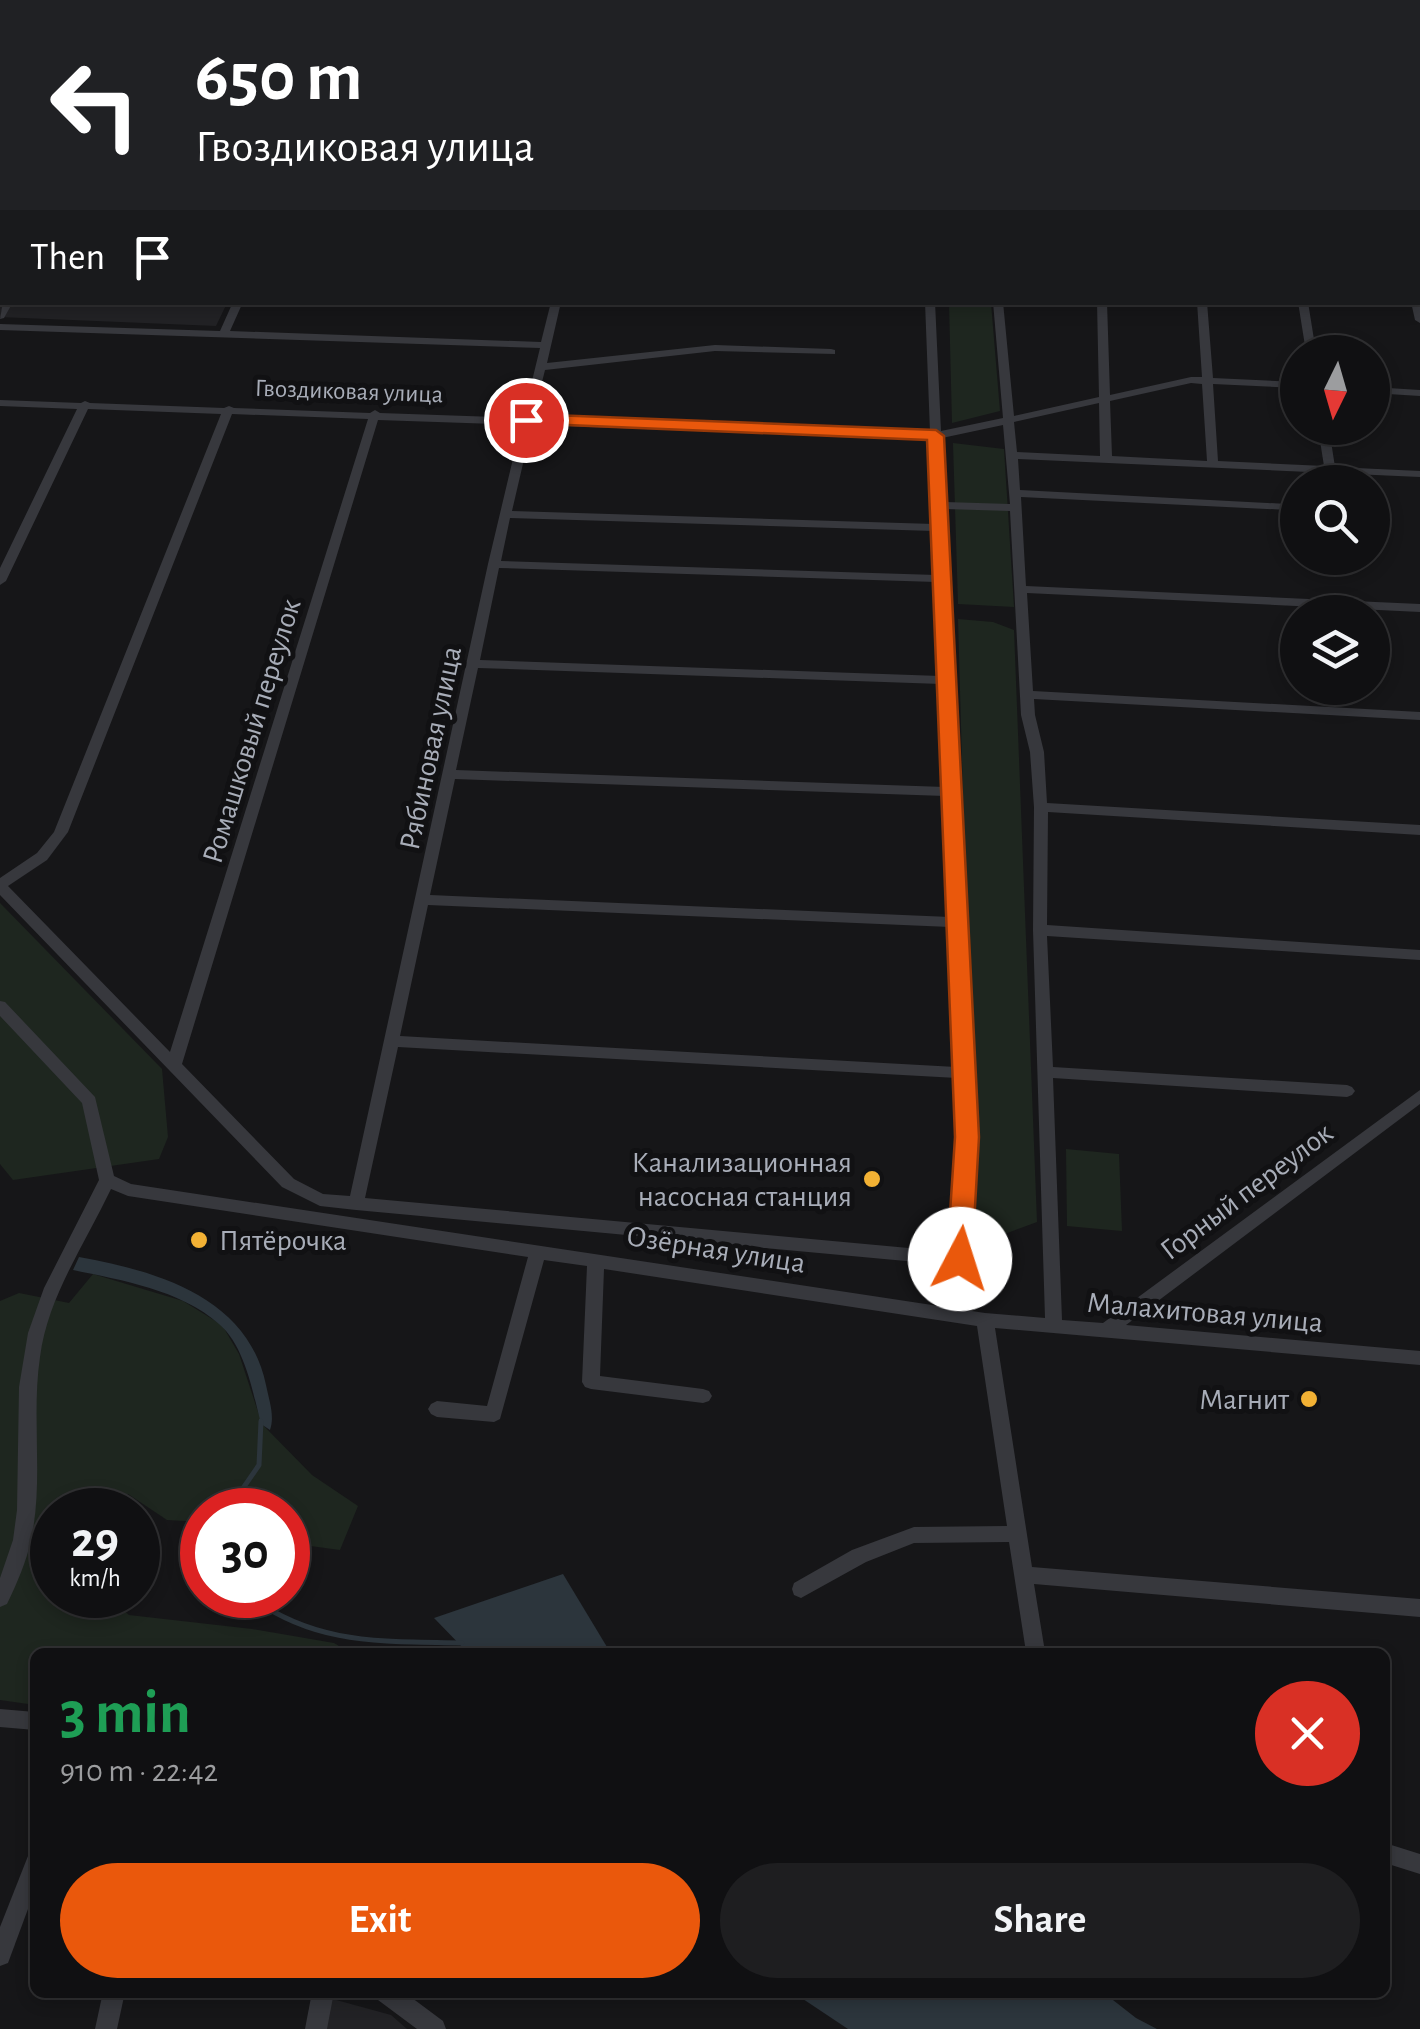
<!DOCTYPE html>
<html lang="en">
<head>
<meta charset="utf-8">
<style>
  body { margin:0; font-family:"Alegreya Sans",sans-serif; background:#1e1e20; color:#f1f3f6; height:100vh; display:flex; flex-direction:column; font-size:38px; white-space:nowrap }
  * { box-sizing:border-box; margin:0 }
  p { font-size:32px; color:#9c9d9f }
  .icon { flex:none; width:55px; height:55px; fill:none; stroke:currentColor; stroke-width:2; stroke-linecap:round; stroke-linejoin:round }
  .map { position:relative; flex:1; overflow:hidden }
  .panel { position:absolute; left:30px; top:1648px; width:1360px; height:350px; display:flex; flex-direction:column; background:#101012; border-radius:15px; box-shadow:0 5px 15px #0003,0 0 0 2px #303032 }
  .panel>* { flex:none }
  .guide { position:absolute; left:0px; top:0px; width:1420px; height:305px; box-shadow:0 5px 15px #0003,0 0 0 2px #303032; background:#202124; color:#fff; overflow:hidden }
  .needle { width:65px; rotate:185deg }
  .buttons { position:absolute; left:1280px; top:335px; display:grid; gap:20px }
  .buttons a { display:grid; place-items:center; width:110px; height:110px; border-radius:50%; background:#101012; box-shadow:0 5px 15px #0003,0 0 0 2px #303032; font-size:50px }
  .speed { position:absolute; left:30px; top:1488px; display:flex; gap:20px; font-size:50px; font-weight:700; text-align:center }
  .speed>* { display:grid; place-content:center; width:130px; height:130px; border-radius:50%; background:#101012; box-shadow:0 5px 15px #0003,0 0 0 2px #303032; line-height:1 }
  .speed small { font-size:25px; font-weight:400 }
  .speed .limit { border:15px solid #d22; background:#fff; color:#111 }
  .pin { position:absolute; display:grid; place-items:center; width:85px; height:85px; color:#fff; margin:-42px; border:5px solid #fff; border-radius:50%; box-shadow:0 2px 10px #0007 }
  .me { position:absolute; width:110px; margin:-55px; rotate:5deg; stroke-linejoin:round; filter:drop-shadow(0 0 8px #0008) }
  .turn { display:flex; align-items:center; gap:35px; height:210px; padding:0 30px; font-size:45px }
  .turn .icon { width:130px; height:130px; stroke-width:2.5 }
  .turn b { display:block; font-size:70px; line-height:85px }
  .then { display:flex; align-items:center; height:95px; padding:0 30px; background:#0003; gap:20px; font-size:38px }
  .round { display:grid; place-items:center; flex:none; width:105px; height:105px; border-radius:52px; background:#1e1e20 }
  .head { display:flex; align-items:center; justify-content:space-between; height:170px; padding:0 30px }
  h1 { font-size:60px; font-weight:700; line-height:75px; color:#1e9e55 }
  .cta { display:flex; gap:20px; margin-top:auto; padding:20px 30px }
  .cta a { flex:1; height:115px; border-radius:60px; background:#ea580c; color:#fff; font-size:40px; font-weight:700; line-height:115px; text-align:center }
  .cta a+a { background:#1e1e20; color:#f1f3f6 }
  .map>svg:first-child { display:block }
  .built { fill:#222225 }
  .green { fill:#1e261f }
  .water { fill:#2c353c }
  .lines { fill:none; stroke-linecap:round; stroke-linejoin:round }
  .stream { stroke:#2c353c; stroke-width:5 }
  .minor { fill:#37383d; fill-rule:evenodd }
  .route { fill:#ea580c; stroke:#983908; stroke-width:2.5 }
  .poi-dot { fill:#f2b134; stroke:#111113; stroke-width:4 }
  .labels { text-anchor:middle; stroke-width:10; stroke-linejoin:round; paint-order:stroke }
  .far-street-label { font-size:25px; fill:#a8adb8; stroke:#111113 }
  .street-label { font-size:30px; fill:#a8adb8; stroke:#111113 }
  .poi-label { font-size:30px; fill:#a8adb8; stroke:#111113; text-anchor:end }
</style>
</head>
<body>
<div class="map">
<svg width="1420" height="2029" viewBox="0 0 1420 2029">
  <rect width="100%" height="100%" fill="#161618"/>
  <g class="built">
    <polygon points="2,220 2,302 227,303 216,326 0,317"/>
    <polygon points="329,1998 391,2015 407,2029 323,2029"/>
  </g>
  <g class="green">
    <polygon points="949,303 991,303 1000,411 952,423"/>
    <polygon points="953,443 1004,449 1014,607 958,604"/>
    <polygon points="958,619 993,622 1014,630 1037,1222 970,1247 974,1187"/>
    <polygon points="0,903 162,1069 168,1137 159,1159 13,1180 0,1164"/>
    <polygon points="1066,1149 1119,1154 1122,1231 1067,1226"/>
    <polygon points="93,1274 183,1301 222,1325 239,1354 262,1424 312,1475 358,1506 340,1550 288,1543 288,1510 202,1510 202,1522 167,1520 128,1494 100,1510 52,1510 52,1595 106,1595 129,1615 252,1629 334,1643 349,1652 35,1652 35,1705 0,1700 0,1301 19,1293 69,1303"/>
  </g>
  <g class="water">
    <path d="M79,1257C157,1271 248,1297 266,1385C269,1400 275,1416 270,1430L261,1424C253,1393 245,1346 219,1324C181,1290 121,1280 73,1270Z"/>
    <polygon points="563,1574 610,1652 467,1652 434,1618"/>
    <polygon points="794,1993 1104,1993 1136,2018 1157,2029 848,2029"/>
  </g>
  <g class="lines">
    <g class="stream">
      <polyline points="228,1510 259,1465 261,1421"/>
      <polyline points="202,1546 195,1556 202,1561"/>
      <path d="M248,1595C315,1646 383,1641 462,1643"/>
    </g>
    <g class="minor">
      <polygon points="23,0 31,0 30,2 22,2"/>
      <polygon points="179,0 187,0 186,2 178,2"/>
      <polygon points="291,0 299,0 298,2 290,2"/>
      <polygon points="400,0 408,0 407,2 399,2"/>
      <polygon points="511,0 519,0 518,2 510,2"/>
      <rect x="621" y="0" width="8" height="2"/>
      <polygon points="875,0 883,0 884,2 876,2"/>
      <polygon points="905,0 945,0 947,2 905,2"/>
      <rect x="1169" y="0" width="8" height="2"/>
      <polygon points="1418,18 1420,18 1420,24 1418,23"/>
      <polygon points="2,32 2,41 0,42 0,33"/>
      <rect x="1418" y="91" width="2" height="6"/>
      <rect x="1418" y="182" width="2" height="6"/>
      <rect x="0" y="193" width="2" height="6"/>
      <polygon points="1418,299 1420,300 1420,323 1415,320 1411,302 1418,302"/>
      <polygon points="3,302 13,302 4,318 0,319"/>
      <path d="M233,302H243L230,331L541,342L551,302H561L547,363L715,345L831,349L835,350V354L715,351L545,370L533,418L930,432L925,302H935L941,431L1003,418L993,302H1003L1014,416L1099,397L1097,302H1107L1110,395L1191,377H1202L1197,302H1207L1213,378L1298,382V388L1213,384L1218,461L1324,466L1318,428H1329L1335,467L1420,471V477L1018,459L1020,490L1288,504L1294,507L1288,510L1021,497L1026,586L1420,604V612L1027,593L1033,691L1420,712V720L1034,699L1035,715L1044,752L1047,803L1420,825V835L1048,812L1047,925L1420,950V960L1047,936L1053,1067L1347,1085L1352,1087L1355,1091L1352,1095L1347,1097L1053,1078L1062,1320L1103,1323L1420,1090V1104L1126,1325L1420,1351V1365L995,1328L1032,1567L1420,1599V1617L1034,1584L1045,1652H1026L1009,1542L914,1543L866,1562L801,1598L794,1595L792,1589L794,1583L852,1550L914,1527L1007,1526L977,1326L604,1269L600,1376L703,1389L709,1391L712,1396L709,1401L703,1403L591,1389L585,1387L582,1382L587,1266L544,1260L500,1419L494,1422L437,1417L431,1414L428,1409L431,1404L437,1401L487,1406L528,1257L128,1196L111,1189C85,1244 48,1296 40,1357C31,1418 44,1480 31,1540C26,1563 17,1583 7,1604L0,1607V1578L13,1540L17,1510L19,1387L28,1333L44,1288L99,1180L82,1103L0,1016V1001L5,1002L95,1097L114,1176L131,1184L985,1313L1045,1318L1033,930L1034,807L1030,752L1021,715L1010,511L945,509L953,677L955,680L953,683L975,1137L968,1259L966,1264L960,1266L356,1210L320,1206L282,1187L0,895V878L37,853L54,832L221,414L88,409L6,581L0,585V568L77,409L0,406V400L81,403L85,401L90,403L224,408L229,406L234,408L370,413L375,410L380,413L523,418L540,348L0,330V324L220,331ZM1191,383L1202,384L1207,461L1112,456L1110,401ZM1099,403L1100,456L1017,452L1014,422ZM232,414L368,419L170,1052L8,886L47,860L68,832ZM378,420L521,425L488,564L350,1196L323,1194L294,1179L182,1064ZM532,425L930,439L934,524L512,511ZM1003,425L1010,504L945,502L942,438ZM510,518L934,531L936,575L501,561ZM499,568L936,582L940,676L480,660ZM478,668L941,684L945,787L456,770ZM455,779L945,796L950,917L430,895ZM428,905L950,927L956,1067L400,1036ZM398,1047L957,1078L959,1137L952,1252L365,1198Z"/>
      <polygon points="1298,302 1308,302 1316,352 1306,352"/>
      <polygon points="1372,387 1420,390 1420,396 1372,393"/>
      <polygon points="0,1709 35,1712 35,1730 0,1727"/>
      <polygon points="1385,1843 1420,1854 1420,1874 1385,1863"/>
      <polygon points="35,1853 35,1890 8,1963 0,1966 0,1927 28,1856"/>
      <polygon points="103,1992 125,1992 117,2029 95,2029"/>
      <polygon points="312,1992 334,1992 327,2029 305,2029"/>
      <polygon points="375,1992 404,1992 443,2021 446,2029 417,2029 378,2000"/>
    </g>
  </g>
  <polygon class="route" points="526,414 936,430 944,436 979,1137 972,1259 969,1266 951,1266 947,1259 955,1137 927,440 520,423 520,416"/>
  <g class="poi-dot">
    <circle cx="872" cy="1179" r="10"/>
    <circle cx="199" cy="1240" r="10"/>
    <circle cx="1309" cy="1399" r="10"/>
  </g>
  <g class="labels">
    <g class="far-street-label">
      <text transform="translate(349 390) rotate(2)" y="9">Гвоздиковая улица</text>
    </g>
    <g class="street-label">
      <text transform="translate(251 731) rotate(-73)" y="10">Ромашковый переулок</text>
      <text transform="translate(430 748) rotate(-78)" y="10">Рябиновая улица</text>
      <text transform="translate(1246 1191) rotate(-37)" y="10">Горный переулок</text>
      <text transform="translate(716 1249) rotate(9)" y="10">Озёрная улица</text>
      <text transform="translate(1205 1312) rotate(5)" y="10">Малахитовая улица</text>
    </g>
    <g class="poi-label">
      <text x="852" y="1172">Канализационная<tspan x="852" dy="34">насосная станция</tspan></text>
      <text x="219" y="1250" text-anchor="start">Пятёрочка</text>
      <text x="1289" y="1409">Магнит</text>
    </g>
  </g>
</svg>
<div class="buttons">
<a><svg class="needle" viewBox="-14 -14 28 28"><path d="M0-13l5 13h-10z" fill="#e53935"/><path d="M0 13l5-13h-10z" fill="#9c9d9f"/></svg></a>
<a><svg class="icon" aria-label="search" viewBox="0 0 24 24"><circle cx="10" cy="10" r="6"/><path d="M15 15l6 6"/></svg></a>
<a><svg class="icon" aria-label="layers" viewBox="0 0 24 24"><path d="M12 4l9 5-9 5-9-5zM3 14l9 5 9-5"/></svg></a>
</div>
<div class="speed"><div>29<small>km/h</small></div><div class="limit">30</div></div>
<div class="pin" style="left:526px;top:420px;background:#d93025"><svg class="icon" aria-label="arrive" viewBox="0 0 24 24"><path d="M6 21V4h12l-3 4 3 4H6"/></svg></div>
<svg class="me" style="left:960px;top:1259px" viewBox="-20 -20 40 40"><circle r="19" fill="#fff"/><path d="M0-13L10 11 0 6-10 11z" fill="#ea580c"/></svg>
<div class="guide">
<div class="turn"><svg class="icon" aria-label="left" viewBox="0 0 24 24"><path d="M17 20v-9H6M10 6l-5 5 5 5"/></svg><div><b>650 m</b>Гвоздиковая улица</div></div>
<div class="then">Then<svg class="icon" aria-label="arrive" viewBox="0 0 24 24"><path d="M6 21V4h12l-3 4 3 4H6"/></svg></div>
</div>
<section class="panel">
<div class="head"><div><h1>3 min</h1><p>910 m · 22:42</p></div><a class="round" style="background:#d93025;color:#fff"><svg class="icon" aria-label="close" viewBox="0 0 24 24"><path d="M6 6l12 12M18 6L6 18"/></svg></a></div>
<div class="cta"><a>Exit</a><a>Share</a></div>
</section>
</div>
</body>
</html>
